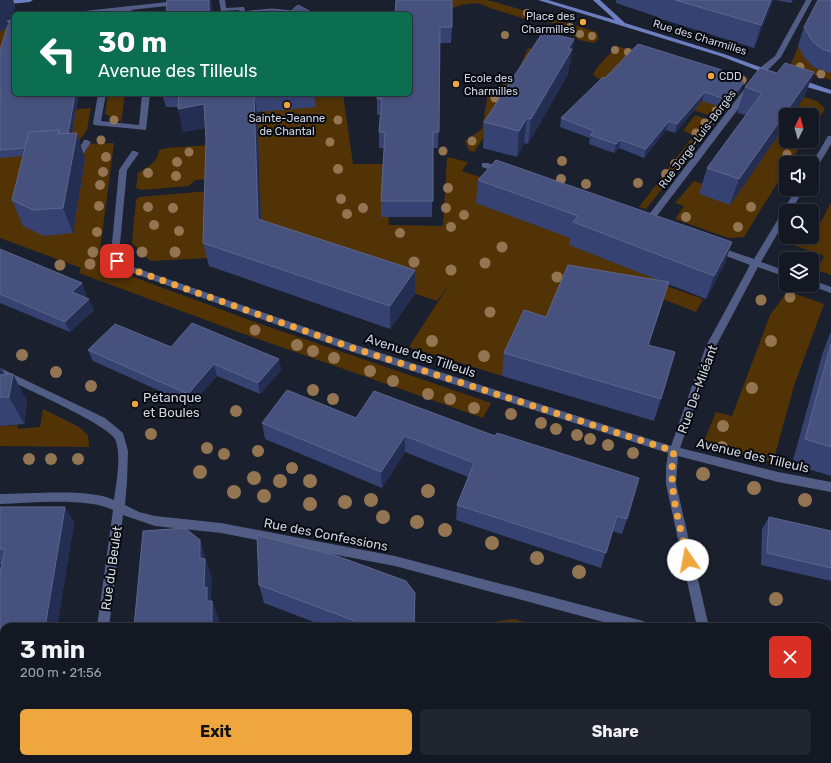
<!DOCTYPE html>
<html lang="en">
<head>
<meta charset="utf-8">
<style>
  body { margin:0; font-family:Rubik,sans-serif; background:#212530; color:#f1f3f6; height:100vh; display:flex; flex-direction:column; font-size:15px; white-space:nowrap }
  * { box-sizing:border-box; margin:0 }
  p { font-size:13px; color:#9da0a6 }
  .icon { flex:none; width:22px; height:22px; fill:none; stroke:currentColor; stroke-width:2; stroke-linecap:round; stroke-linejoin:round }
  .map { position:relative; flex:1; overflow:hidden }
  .panel { position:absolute; left:0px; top:623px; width:831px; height:140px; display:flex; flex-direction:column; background:#141823; border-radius:12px 12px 0 0; box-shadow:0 2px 6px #0003,0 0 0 1px #333741 }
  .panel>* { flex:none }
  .top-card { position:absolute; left:12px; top:12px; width:400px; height:84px; border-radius:6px; box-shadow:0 2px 6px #0003,0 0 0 1px #333741; background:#0b6e4f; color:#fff; overflow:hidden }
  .needle { width:26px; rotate:5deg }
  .controls { position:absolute; left:779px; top:108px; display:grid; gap:8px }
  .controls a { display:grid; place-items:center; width:40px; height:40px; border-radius:6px; background:#141823; box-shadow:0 2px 6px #0003,0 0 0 1px #333741; font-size:20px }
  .pin { position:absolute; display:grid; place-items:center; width:34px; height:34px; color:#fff; margin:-17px; border-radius:8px; box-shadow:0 2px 6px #0006 }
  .me { position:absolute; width:44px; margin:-22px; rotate:348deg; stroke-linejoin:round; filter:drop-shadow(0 0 3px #0008) }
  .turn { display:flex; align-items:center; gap:14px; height:84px; padding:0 20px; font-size:18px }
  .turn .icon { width:52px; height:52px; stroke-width:2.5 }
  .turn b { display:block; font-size:28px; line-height:34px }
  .round { display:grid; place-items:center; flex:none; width:42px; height:42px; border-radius:6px; background:#212530 }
  .summary { display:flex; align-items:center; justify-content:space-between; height:68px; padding:0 20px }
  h1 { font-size:24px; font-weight:700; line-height:30px }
  .action { display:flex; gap:8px; margin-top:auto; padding:8px 20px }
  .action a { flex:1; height:46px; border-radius:6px; background:#f0a63e; color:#111; font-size:16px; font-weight:700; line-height:46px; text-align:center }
  .action a+a { background:#212530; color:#f1f3f6 }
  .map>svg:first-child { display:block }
  .green { fill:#513306 }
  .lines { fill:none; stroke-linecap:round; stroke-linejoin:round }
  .lane { fill:#515d85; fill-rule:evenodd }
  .street { fill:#515d85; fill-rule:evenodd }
  .secondary { fill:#6c7ebf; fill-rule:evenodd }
  .tree { fill:#947551 }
  .wall { fill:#364271 }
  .shaded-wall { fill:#242e52 }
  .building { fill:#46527d; stroke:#5c668d }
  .route { stroke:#f0a63e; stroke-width:7; stroke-dasharray:0 12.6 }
  .poi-dot { fill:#f0a63e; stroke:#080a11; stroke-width:1.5 }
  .labels { text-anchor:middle; stroke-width:4; stroke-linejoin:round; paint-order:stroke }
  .far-poi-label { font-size:11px; fill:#d1d5e0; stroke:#080a11; text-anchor:start }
  .far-street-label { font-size:11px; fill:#d1d5e0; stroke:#080a11 }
  .street-label { font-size:13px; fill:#d1d5e0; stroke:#080a11 }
  .poi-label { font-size:13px; fill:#d1d5e0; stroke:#080a11; text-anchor:start }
</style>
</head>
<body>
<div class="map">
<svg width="831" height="763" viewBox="0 0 831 763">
  <rect width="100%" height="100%" fill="#1b202f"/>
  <g class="green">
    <path d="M429,0H486L495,2L597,32L599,39L594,43L579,40L559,25L539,19H525L490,8C478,0 463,3 450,9Z"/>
    <polygon points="14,26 14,94 31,113 91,108 87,130 77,144 114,143 100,250 108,265 120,272 252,321 491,403 483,418 238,332 79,273 81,268 0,238 0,28"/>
    <path d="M800,43C806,64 812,65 831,73V80L791,68L790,66Z"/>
    <polygon points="617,46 636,52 617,73 718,106 741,77 748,79 717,118 597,78 593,74 599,65"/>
    <polygon points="528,48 540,51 474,152 469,151 465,141 482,129 488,93 516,76"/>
    <polygon points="108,94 125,94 121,122 105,114"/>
    <polygon points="314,94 343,94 353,164 384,164 389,225 443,226 447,157 468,162 462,171 492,181 574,239 663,281 661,284 703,299 696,312 609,278 543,339 521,333 502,376 409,347 452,280 437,301 270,246 212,128 261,121 262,111"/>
    <polygon points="804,97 817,101 825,109 819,118 812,119 812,115 792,115"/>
    <polygon points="695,115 715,122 646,209 639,207 694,135 683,131"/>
    <polygon points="786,124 786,141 803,141 790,163 786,163 786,169 744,237 728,238 675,219 684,206 675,203 694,181 706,185 769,148"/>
    <path d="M210,145V179L195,180L189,186L142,190L136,188L138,173C148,167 158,162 159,150L166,148Z"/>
    <polygon points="209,191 209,258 150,261 132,243 136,200 139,197"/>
    <polygon points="831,203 831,275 817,270 824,256 788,243 792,237 812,237 812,223 820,223"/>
    <polygon points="788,291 824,304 794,386 773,462 702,446 716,412 732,416 770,315"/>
    <polygon points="43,409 79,427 88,435 89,447 0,446 0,426 18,425 18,429 40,427"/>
    <polygon points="515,619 538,627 489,627 498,621"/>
    <polygon points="827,659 831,660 831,744 827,745"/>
    <polygon points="300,759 346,759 345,763 299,763"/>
    <polygon points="482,759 707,759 708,763 482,763"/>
  </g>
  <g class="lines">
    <g class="lane">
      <polygon points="219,0 225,0 226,8 244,7 246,14 240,14 239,10 221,11"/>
      <polygon points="123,7 139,13 140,14 131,14 124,11 120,14 113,14"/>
      <polygon points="98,94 106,94 101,121 139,125 142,94 150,94 146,130 94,125 93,123"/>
      <polygon points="84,140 87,140 91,142 84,153 67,154 67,150 79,149"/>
    </g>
    <g class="street">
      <polygon points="186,0 207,0 204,2 93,14 72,14 75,12"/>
      <polygon points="806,0 812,0 781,57 767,71 650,225 644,225 644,221 761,67 775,56"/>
      <polygon points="14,19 14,23 0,25 0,21"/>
      <polygon points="828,136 831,136 831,144 815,171 812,171 812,163"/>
      <polygon points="132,151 135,151 139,153 127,170 119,254 121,260 125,264 356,345 671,446 706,346 750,265 713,251 712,249 716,246 754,259 796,189 804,189 791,211 786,211 786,219 761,262 786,271 786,277 758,267 716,346 680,448 778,472 831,482 831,492 778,482 678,456 676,484 709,627 697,627 666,484 666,467 668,453 350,351 119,268 113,261 111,254 119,170"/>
      <polygon points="482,163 488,163 506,171 502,173 499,173 482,167"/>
      <polygon points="812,280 831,287 831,293 809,285 812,285"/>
      <path d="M0,368L105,418L123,433L128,451L127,482L125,505L139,512L155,516L221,523L395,556L643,621L647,623L649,627H622L395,566L221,533L155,526L123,515L109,627H97L113,510C88,497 30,503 0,504V494C29,494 90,488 114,500C116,484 122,454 115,439C107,424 20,386 0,376Z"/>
      <polygon points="73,759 87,759 86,763 72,763"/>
      <polygon points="727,759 741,759 742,763 728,763"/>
    </g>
    <g class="secondary">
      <polygon points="11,0 33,0 30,2 0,5 0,1"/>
      <polygon points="538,0 548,0 615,20 593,0 600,0 625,23 724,54 785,76 778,78 720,56"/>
      <polygon points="793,79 799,79 831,90 831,94 793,83"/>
    </g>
  </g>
  <g class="tree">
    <circle cx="527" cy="13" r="4"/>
    <circle cx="570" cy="27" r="4"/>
    <circle cx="580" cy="34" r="4"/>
    <circle cx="505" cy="35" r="4"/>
    <circle cx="592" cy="36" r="4"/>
    <circle cx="615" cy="50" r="4"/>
    <circle cx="628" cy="52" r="4"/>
    <circle cx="800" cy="67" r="4.5"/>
    <circle cx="821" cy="74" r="4.5"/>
    <circle cx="742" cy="80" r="4.5"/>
    <circle cx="495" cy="98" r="4.5"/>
    <circle cx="716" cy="111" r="4.5"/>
    <circle cx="114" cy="120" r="4.5"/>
    <circle cx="338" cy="120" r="4.5"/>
    <circle cx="705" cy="123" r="4.5"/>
    <circle cx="696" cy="133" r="4.5"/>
    <circle cx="101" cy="140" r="4.5"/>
    <circle cx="472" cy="141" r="4.5"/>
    <circle cx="330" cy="142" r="4.5"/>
    <circle cx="443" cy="151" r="4.5"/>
    <circle cx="189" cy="152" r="4.5"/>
    <circle cx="787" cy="154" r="4.5"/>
    <circle cx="106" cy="157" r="5"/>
    <circle cx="562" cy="161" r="5"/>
    <circle cx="177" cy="162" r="5"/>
    <circle cx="675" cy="164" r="5"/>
    <circle cx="338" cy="169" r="5"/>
    <circle cx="103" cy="172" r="5"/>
    <circle cx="148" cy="173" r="5"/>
    <circle cx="666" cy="174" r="5"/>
    <circle cx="176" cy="176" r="5"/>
    <circle cx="561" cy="179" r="5"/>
    <circle cx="638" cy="183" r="5"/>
    <circle cx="586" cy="184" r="5"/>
    <circle cx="100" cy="185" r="5"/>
    <circle cx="448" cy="188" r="5"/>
    <circle cx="341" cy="199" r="5"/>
    <circle cx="99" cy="206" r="5"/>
    <circle cx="148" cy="207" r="5"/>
    <circle cx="751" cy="207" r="5"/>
    <circle cx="173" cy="208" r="5"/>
    <circle cx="363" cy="208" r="5"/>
    <circle cx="446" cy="208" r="5"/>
    <circle cx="347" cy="214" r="5"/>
    <circle cx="464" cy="215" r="5"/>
    <circle cx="686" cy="217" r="5"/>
    <circle cx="154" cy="225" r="5"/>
    <circle cx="451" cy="227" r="5"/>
    <circle cx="738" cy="227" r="5"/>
    <circle cx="179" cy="231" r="5"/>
    <circle cx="97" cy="232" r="5"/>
    <circle cx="400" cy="233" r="5"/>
    <circle cx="502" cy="247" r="5.5"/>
    <circle cx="93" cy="252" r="5.5"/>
    <circle cx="142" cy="252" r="5.5"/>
    <circle cx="175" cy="252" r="5.5"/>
    <circle cx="414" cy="262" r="5.5"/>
    <circle cx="485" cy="263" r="5.5"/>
    <circle cx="90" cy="264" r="5.5"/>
    <circle cx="60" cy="265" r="5.5"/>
    <circle cx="451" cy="270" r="5.5"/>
    <circle cx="557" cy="277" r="5.5"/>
    <circle cx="790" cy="297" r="5.5"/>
    <circle cx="761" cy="300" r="5.5"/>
    <circle cx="490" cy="312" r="5.5"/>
    <circle cx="255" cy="330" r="5.5"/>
    <circle cx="432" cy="341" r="6"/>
    <circle cx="771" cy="341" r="6"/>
    <circle cx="297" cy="345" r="6"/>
    <circle cx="313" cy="351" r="6"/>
    <circle cx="22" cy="355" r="6"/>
    <circle cx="484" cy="356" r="6"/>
    <circle cx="334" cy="358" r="6"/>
    <circle cx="370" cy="371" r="6"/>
    <circle cx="56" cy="372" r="6"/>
    <circle cx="393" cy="381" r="6"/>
    <circle cx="91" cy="386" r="6"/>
    <circle cx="752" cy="388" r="6"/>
    <circle cx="313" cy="390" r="6"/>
    <circle cx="428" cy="394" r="6"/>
    <circle cx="333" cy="399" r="6"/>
    <circle cx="450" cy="399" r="6"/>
    <circle cx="474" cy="408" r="6"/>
    <circle cx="236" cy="411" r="6"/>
    <circle cx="511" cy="414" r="6"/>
    <circle cx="541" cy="423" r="6"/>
    <circle cx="723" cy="426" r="6"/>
    <circle cx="556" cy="429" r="6"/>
    <circle cx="151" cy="434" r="6"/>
    <circle cx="577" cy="435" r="6"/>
    <circle cx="590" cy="439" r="6"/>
    <circle cx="608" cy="445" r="6"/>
    <circle cx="722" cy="447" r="6"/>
    <circle cx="207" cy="448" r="6"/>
    <circle cx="258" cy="451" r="6"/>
    <circle cx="633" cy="453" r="6"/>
    <circle cx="224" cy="454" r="6"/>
    <circle cx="29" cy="459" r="6"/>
    <circle cx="51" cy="459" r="6"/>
    <circle cx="78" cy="459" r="6"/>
    <circle cx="292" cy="468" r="6"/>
    <circle cx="200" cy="472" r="7"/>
    <circle cx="703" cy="474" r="7"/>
    <circle cx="254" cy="478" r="7"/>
    <circle cx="280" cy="481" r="7"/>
    <circle cx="310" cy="481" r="7"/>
    <circle cx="754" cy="488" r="7"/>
    <circle cx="428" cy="491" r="7"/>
    <circle cx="234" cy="492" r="7"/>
    <circle cx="264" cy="496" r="7"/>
    <circle cx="371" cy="500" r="7"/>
    <circle cx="805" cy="500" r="7"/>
    <circle cx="345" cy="502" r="7"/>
    <circle cx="310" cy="504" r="7"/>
    <circle cx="383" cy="517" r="7"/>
    <circle cx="417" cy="522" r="7"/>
    <circle cx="445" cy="530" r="7"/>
    <circle cx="492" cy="543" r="7"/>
    <circle cx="537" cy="558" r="7"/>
    <circle cx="579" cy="572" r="7"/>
    <circle cx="776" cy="599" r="7"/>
  </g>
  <g class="wall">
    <polygon points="0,0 15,5 13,18 6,19 9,25 14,94 79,94 72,133 85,159 73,233 44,236 23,226 12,200 23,156 0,158 0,50 7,26 0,32"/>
    <polygon points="616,0 773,0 754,48 658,18 658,17 616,3"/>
    <polygon points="776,0 793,0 791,3"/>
    <polygon points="831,0 831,73 815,68 806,60 798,46 804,27"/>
    <polygon points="410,14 452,27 451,43 440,43 438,148 433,148 432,217 381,217 381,201 384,148 379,148 379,132 380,115 377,115 377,99"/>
    <polygon points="574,39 570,64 569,66 568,74 528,144 524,143 517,157 483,148 484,122"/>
    <polygon points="814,72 804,97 786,115 786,124 730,205 699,194 707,168 746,115 737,113 745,87 777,73"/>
    <polygon points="721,74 741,90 727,109 702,101 675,133 666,130 644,158 619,148 614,153 589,144 590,138 560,127 561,118 605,78"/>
    <polygon points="162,94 314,94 316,107 257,112 261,220 415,294 390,329 209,266 203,243 206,139 205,128 183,132 178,107 166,107"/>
    <polygon points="478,180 732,242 724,265 706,299 668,284 649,345 661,399 654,421 502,376 504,353 546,317 658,280 569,245 570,238 476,203"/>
    <polygon points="0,249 82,283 86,294 84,297 94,310 70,332 0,303"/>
    <polygon points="831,331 831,476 792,464 822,355"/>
    <polygon points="171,347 279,359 281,370 260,394 217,376 191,405 93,361 88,350"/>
    <polygon points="0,368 27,401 24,424 0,426"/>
    <polygon points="356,418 627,519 622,534 612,531 601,568 456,520 457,505 468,477 405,452 382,488 265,439 262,423"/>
    <polygon points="0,507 65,507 74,523 57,627 4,627 4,759 37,759 36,763 0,763 2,564 0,564"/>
    <polygon points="769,517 831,531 831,584 831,581 761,565 762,529"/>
    <polygon points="259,585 415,611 414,627 327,627 264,603"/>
    <polygon points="559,759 659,759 660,763 560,763"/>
  </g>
  <g class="shaded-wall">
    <polygon points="0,0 13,0 15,5 13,18 6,19 9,25 0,32"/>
    <polygon points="209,0 211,0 213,14 209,14"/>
    <polygon points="771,0 773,0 754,48 761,25"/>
    <polygon points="574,39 570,64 569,66 568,74 528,144 531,119"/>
    <polygon points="814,72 804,97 792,115 786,115 786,124 730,205 739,179"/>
    <polygon points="744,82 741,90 727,109 730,101"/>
    <polygon points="705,92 702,101 675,133 677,124"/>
    <polygon points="75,94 79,94 69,148 67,141"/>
    <polygon points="254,94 257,112 262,242 258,219"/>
    <polygon points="204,104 209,127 183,132 178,109"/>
    <polygon points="527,118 524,143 517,157 519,131"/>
    <polygon points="669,121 666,130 644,158 646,149"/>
    <polygon points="77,133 85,159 73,233 63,208"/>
    <polygon points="620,140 619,148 614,153 616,144"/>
    <polygon points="732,242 724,265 706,299 714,276"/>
    <polygon points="415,270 415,294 390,329 390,306"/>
    <polygon points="669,282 662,305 641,368 648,345"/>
    <polygon points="82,283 86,294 76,303 72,292"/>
    <polygon points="89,299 94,310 70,332 65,322"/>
    <polygon points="279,359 281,370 260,394 258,383"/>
    <polygon points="214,364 217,376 191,405 188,394"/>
    <polygon points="1,368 11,386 13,374 27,401 24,424 9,397 0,376 0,373"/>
    <polygon points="405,436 405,452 382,488 381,472"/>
    <polygon points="65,507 74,523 57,627 45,627"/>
    <polygon points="200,540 212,578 211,598 219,619 219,627 212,627 204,588 200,558"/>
    <polygon points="23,759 37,759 36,763 23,763"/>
    <polygon points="292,759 295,759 296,763 291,763"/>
  </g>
  <g class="building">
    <polygon points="167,0 209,0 209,14 166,14"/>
    <polygon points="396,0 452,0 452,27 440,27 439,132 433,132 433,201 381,201 385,132 379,132 382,99 377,99 377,94 410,94 410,14 395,14"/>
    <polygon points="675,0 771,0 761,25"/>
    <polygon points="818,0 831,0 831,52 822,49 813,42 804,27"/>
    <polygon points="298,5 311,12 313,14 219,14 272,9 291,11"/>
    <polygon points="8,25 14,25 14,94 75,94 68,134 60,134 59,130 29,132 25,147 24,148 0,150 0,50"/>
    <polygon points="543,32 574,39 568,49 572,49 531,119 527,118 519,131 484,122"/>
    <polygon points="638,44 722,70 719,74 744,82 730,101 705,92 677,124 669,121 646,149 620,140 616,144 590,135 594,131 561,118 603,77 605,78"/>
    <polygon points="785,63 814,72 739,179 707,168 762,93 745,87 760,68 777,73"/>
    <polygon points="179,94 254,94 258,219 415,270 390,306 203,243 206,139 204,104 178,109"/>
    <polygon points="59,130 58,134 77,133 63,208 33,210 12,200 29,132"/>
    <polygon points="496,160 732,242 714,276 573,222 578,216 478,180"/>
    <polygon points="0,249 82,283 72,292 89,299 65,322 0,294"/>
    <polygon points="568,265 669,282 648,345 675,352 661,399 504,353 524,310 546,317"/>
    <polygon points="192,323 279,359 258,383 214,364 188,394 88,350 115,324 171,347"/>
    <polygon points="831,344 831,447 805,439"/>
    <polygon points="13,374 9,397 0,397 0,375"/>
    <polygon points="287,390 356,418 374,391 495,436 497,433 639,478 627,519 617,516 606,553 457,505 474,463 405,436 381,472 262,423"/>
    <polygon points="0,507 65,507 45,627 4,627 4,759 23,759 23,763 0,763 0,572 5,549 0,549"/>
    <polygon points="769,517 831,531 831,568 767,553"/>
    <polygon points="185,528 200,540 200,558 205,559 204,588 207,587 207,601 212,601 212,627 134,627 143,531"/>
    <polygon points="257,535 337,556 406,581 415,593 414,627 355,627 355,621 259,585"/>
    <polygon points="121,759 292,759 291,763 121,763"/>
    <polygon points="342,759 407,759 407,763 341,763"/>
    <polygon points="568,759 659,759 660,763 568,763"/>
  </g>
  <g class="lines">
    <path class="route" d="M117,261L122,266L353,348L674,451C667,488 680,524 688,560"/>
  </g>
  <g class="poi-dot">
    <circle cx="583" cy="22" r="4"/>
    <circle cx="711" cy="76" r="4"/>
    <circle cx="456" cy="84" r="4"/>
    <circle cx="287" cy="105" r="4"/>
    <circle cx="135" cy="404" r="4"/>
  </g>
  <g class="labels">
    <g class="far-poi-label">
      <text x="575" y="20" text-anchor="end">Place des<tspan x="575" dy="13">Charmilles</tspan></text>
      <text x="719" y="80">CDD</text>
      <text x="464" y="82">Ecole des<tspan x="464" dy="13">Charmilles</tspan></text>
      <text x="287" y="122" text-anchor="middle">Sainte-Jeanne<tspan x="287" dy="13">de Chantal</tspan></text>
    </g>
    <g class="far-street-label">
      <text transform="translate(700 37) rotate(17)" y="4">Rue des Charmilles</text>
      <text transform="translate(697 139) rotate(-53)" y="4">Rue Jorge-Luis-Borgès</text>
    </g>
    <g class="street-label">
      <text transform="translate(421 355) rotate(18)" y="5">Avenue des Tilleuls</text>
      <text transform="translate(697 389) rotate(-70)" y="5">Rue De-Miléant</text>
      <text transform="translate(753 455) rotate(13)" y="5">Avenue des Tilleuls</text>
      <text transform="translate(326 534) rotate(11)" y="5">Rue des Confessions</text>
      <text transform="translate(111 568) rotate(-82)" y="5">Rue du Beulet</text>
    </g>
    <g class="poi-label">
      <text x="143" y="402">Pétanque<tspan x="143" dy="15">et Boules</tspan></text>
    </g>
  </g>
</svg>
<div class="controls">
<a><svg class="needle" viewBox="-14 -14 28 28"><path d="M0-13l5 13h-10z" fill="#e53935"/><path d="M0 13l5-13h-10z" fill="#9da0a6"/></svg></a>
<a><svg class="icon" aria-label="sound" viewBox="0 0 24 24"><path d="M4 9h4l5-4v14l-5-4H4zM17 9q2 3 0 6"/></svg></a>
<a><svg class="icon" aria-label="search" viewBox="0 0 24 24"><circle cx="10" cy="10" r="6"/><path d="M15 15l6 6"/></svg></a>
<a><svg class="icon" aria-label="layers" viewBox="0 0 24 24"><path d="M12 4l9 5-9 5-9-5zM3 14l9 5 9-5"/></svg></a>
</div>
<div class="pin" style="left:117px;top:261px;background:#d93025"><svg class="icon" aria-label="arrive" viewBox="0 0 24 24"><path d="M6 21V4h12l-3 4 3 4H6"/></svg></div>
<svg class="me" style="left:688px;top:560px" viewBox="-20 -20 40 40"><circle r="19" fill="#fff"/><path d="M0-13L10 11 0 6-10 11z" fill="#f0a63e"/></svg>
<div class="top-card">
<div class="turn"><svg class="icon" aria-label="left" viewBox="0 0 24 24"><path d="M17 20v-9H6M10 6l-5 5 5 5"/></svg><div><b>30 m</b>Avenue des Tilleuls</div></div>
</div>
<section class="panel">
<div class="summary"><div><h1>3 min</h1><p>200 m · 21:56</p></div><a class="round" style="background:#d93025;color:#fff"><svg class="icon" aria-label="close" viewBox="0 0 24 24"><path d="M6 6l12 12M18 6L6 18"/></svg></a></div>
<div class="action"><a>Exit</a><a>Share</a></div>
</section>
</div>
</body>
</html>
